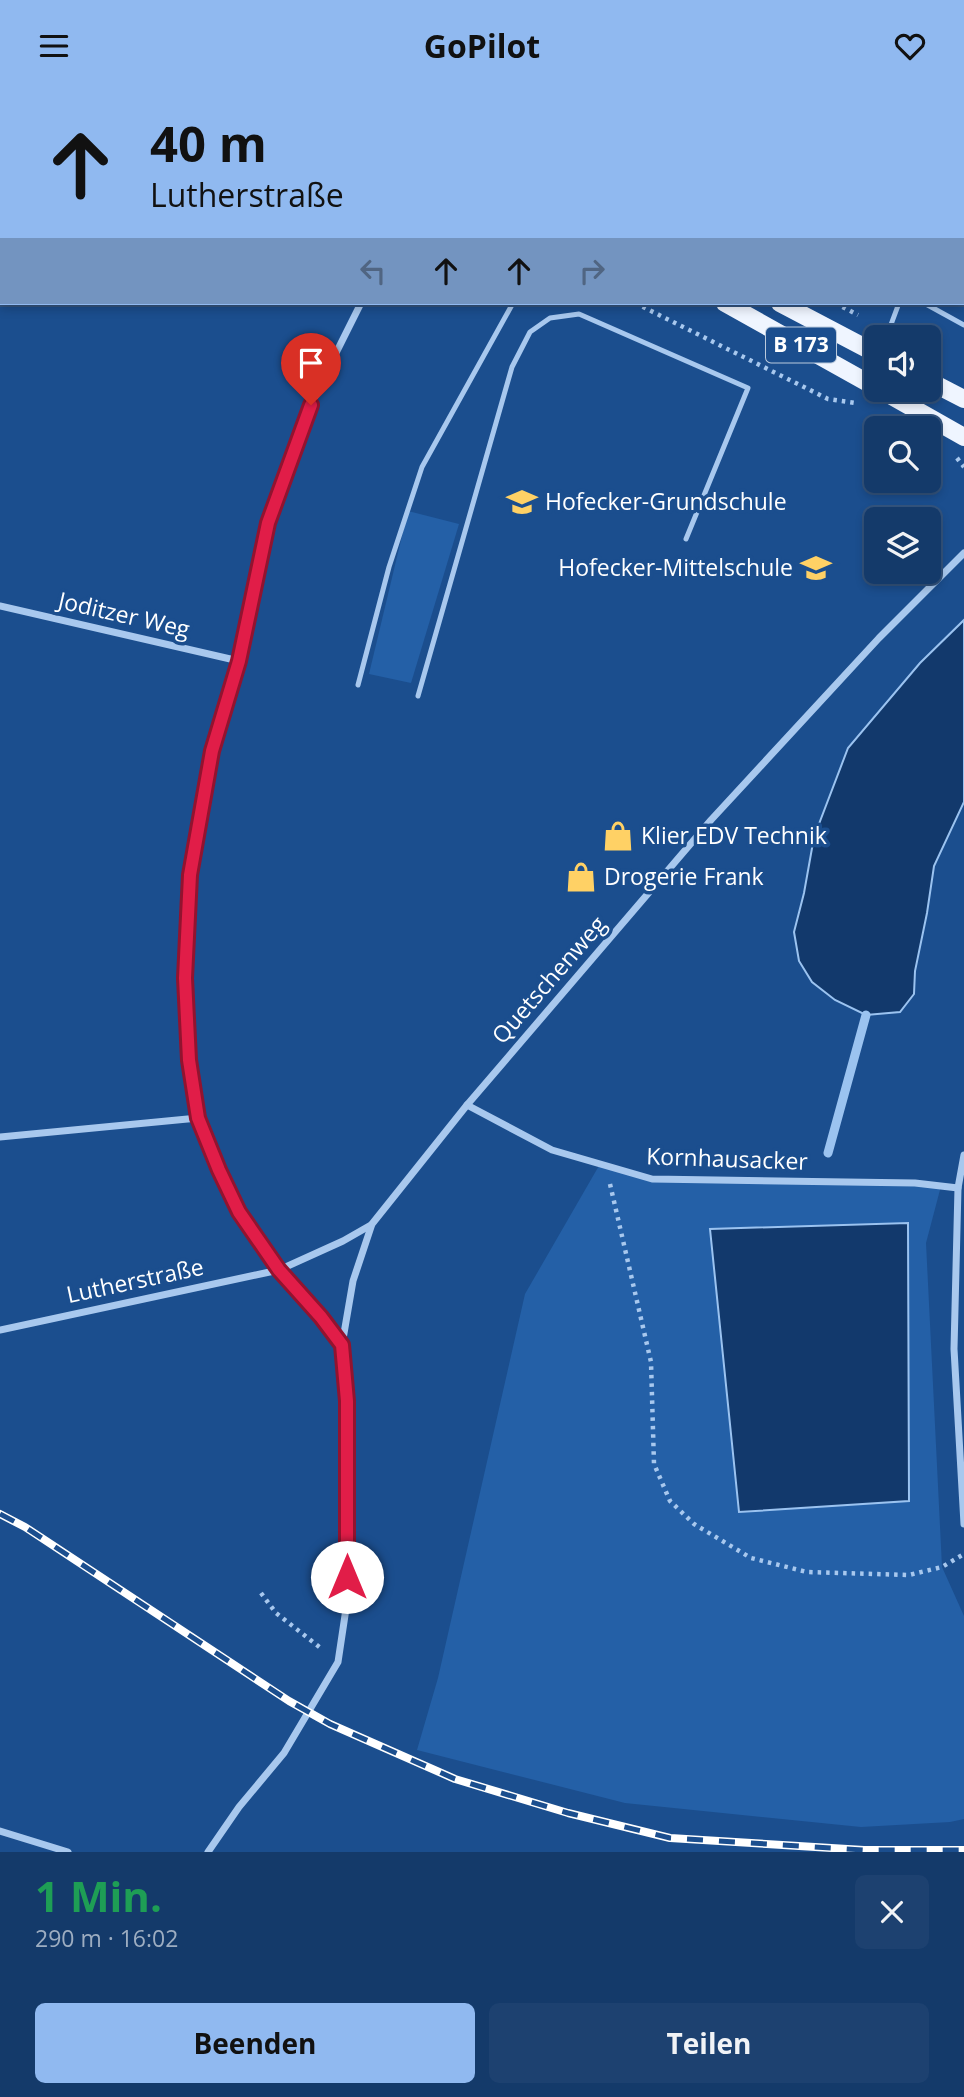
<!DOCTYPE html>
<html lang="de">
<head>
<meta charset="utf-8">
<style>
  body { margin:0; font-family:"Open Sans",sans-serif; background:#1d4170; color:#f1f3f6; height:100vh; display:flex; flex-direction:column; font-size:26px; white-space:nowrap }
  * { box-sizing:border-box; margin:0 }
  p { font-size:23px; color:#9dadc1 }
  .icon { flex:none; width:38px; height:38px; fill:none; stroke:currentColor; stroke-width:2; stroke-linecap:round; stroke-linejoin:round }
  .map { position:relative; height:1761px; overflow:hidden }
  .sheet { display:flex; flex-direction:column; background:#143a6a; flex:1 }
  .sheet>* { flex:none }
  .guide { position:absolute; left:0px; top:0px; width:964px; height:214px; box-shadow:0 4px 10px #0003,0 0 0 2px #33547e; background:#90b9f0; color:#111; overflow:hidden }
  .buttons { position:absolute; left:864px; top:234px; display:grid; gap:14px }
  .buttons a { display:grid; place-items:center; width:77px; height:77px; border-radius:10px; background:#143a6a; box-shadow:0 4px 10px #0003,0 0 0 2px #33547e; font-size:35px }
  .pin { position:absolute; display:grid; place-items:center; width:60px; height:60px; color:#fff; margin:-72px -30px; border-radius:50% 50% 50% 0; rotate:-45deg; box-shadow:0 0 7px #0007 }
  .pin .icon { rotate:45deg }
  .me { position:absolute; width:77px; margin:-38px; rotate:0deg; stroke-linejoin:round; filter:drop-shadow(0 0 5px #0008) }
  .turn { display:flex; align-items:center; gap:24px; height:147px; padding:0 35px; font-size:32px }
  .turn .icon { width:91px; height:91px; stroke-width:2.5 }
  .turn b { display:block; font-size:49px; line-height:60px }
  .lanes { display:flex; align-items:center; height:66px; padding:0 35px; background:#0003; justify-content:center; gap:35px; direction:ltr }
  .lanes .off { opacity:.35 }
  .round { display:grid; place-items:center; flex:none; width:74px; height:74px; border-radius:10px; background:#1d4170 }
  .summary { display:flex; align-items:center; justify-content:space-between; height:119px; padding:0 35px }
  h1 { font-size:42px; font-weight:700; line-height:52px; color:#1e9e55 }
  .action { display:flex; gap:14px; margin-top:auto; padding:14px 35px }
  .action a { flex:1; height:80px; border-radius:10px; background:#90b9f0; color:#111; font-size:28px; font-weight:700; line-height:80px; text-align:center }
  .action a+a { background:#1d4170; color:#f1f3f6 }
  header { display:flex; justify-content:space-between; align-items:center; height:91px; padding:0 35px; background:#90b9f0; color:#111; font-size:32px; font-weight:700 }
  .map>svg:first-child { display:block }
  .green { fill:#2460a7 }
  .water { fill:#12396c; stroke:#9bc3f0; stroke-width:2 }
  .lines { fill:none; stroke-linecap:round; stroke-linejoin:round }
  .stream { stroke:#9bc3f0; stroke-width:9 }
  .path { stroke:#a8c8ee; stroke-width:4.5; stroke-dasharray:3.5 5; stroke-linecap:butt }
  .service { stroke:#a8c8ee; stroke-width:5 }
  .minor { stroke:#a8c8ee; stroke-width:7 }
  .secondary { stroke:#d5e5fa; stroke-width:14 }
  .primary { stroke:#eff5ff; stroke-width:18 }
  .rail-casing { stroke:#fff; stroke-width:8 }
  .rail { stroke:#1b4e8e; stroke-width:5; stroke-dasharray:16; stroke-linecap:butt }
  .route-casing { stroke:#92132f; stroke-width:18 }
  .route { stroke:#e11d48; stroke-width:12 }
  .labels { text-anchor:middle; stroke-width:7; stroke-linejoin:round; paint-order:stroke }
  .shield { fill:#1b4e8e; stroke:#bbcadd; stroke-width:2 }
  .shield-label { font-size:21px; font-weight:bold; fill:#fff }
  .poi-label { font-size:23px; fill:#fff; stroke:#1b4e8e; text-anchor:start }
  .street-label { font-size:23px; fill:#fff; stroke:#1b4e8e }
</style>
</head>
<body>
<header><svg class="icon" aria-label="menu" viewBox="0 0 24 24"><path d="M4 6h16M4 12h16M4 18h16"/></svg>GoPilot<svg class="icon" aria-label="heart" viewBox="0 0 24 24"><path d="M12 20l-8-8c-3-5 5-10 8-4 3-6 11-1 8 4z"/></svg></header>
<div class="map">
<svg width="964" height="1761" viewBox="0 0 964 1761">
  <rect width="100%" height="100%" fill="#1b4e8e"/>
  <g class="green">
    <polygon points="408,420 459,433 411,592 369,583"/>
    <polygon points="600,1073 652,1088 941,1095 926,1152 942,1476 964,1525 964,1728 950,1731 861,1736 625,1712 417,1659 438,1587 525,1203"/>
  </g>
  <g class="water">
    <polygon points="964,529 964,711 934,775 927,822 915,880 914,903 900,921 866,924 835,909 812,891 799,870 794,841 804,802 814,746 848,657 920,572"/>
    <polygon points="908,1132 909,1410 739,1421 710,1138"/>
  </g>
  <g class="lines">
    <polyline class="stream" points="828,1062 866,924"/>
    <g class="path">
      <polyline points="247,0 253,2"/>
      <polyline points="635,212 828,308 856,312"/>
      <polyline points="835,212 858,224"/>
      <polyline points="957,367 964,376"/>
      <polyline points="610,1093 651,1271 654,1373 670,1410 694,1433 751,1467 807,1481 909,1484 942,1476 964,1463"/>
      <polyline points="261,1502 276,1522 322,1558"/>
    </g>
    <g class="service">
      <polyline points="915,0 916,2"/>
      <polyline points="962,132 964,136"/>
      <polyline points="924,212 964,234"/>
      <polyline points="886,247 899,212"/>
      <polyline points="358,594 389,476 422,376 513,212"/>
      <polyline points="418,605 512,276 530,241 550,227 579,223 748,297 686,448"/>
    </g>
    <g class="minor">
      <polyline points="0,515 239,570"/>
      <polyline points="467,1014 552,1059 652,1088 915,1092 958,1097"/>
      <polyline points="0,1046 198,1027"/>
      <polyline points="964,1064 958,1097 954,1258 964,1433"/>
      <polyline points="0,1239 279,1179 343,1150 371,1134"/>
      <polyline points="342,1254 353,1190 372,1133 467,1014 711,729 879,547 964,462"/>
      <polyline points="0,1740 68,1761"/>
      <polyline points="208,1761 239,1716 284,1662 338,1571 347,1511 347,1309 342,1254 321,1225 279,1179 239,1121 219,1078 198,1027 189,969 185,887 190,784 212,660 239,570 268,432 296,350 319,296 361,212"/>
    </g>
    <g class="secondary">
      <polyline points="597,0 597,2"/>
      <polyline points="609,0 610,2"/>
    </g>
    <g class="primary">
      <polyline points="348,0 352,2"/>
      <polyline points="725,212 877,297"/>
      <polyline points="780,212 877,263"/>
      <polyline points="929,290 964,308"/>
      <polyline points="881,299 964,346"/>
    </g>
    <g class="rail-casing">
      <polyline id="rail" points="0,1423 25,1436 289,1610 330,1633 455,1688 568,1722 670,1747 864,1759 964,1759"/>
    </g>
    <use href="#rail" class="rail"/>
  </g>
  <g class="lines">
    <g class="route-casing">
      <polyline id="route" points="311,314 268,432 239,570 212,660 190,784 185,887 189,969 198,1027 219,1079 239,1121 279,1179 321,1226 342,1254 347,1310 347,1486"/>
    </g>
    <use href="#route" class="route"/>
  </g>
  <defs>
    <g id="school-bare" transform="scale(2.415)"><path d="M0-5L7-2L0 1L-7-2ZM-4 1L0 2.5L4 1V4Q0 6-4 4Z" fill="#ffd165" stroke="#1b4e8e" stroke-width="2.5" paint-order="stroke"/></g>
    <g id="shop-bare" transform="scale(2.415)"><path d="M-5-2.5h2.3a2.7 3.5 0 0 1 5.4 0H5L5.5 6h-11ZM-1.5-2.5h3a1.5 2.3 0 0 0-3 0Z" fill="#ffd165" stroke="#1b4e8e" stroke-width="2.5" paint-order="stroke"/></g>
  </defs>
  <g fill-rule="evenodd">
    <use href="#school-bare" x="522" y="411"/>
    <use href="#school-bare" x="816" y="477"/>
    <use href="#shop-bare" x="618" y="745"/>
    <use href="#shop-bare" x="581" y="786"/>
  </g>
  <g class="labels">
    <rect class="shield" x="766" y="236.5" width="70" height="35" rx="5"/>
    <g class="shield-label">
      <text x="801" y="261">B 173</text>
    </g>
    <g class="poi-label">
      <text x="545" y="419">Hofecker-Grundschule</text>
      <text x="793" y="485" text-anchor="end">Hofecker-Mittelschule</text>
      <text x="641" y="753">Klier EDV Technik</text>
      <text x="604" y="794">Drogerie Frank</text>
    </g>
    <g class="street-label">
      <text transform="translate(124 524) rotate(13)" y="8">Joditzer Weg</text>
      <text transform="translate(549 889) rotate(-49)" y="8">Quetschenweg</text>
      <text transform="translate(727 1068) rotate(2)" y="8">Kornhausacker</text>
      <text transform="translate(135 1190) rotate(-12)" y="8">Lutherstraße</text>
    </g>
  </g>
</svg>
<div class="buttons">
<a><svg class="icon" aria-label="sound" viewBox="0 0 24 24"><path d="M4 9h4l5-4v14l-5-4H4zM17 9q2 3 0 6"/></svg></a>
<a><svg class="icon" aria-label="search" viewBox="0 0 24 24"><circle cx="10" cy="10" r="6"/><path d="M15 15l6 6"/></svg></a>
<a><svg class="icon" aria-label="layers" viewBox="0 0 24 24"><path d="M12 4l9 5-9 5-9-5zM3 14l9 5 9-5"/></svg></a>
</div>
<div class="pin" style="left:311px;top:314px;background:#d93025"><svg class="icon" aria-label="arrive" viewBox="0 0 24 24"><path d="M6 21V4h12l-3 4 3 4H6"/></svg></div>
<svg class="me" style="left:347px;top:1486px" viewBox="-20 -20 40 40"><circle r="19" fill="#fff"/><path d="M0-13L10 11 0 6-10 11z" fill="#e11d48"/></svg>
<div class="guide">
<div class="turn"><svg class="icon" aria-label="ahead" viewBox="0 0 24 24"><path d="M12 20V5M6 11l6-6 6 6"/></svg><div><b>40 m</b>Lutherstraße</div></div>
<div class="lanes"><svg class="icon off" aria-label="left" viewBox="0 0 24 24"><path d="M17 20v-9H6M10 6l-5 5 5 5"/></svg><svg class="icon" aria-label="ahead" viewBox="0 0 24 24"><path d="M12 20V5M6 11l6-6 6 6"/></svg><svg class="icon" aria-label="ahead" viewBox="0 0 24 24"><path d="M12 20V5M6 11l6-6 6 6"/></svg><svg class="icon off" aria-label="right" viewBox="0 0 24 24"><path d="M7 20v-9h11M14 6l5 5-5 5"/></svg></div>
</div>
</div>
<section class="sheet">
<div class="summary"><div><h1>1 Min.</h1><p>290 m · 16:02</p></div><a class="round"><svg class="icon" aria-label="close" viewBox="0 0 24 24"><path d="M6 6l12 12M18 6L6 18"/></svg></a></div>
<div class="action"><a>Beenden</a><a>Teilen</a></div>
</section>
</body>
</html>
